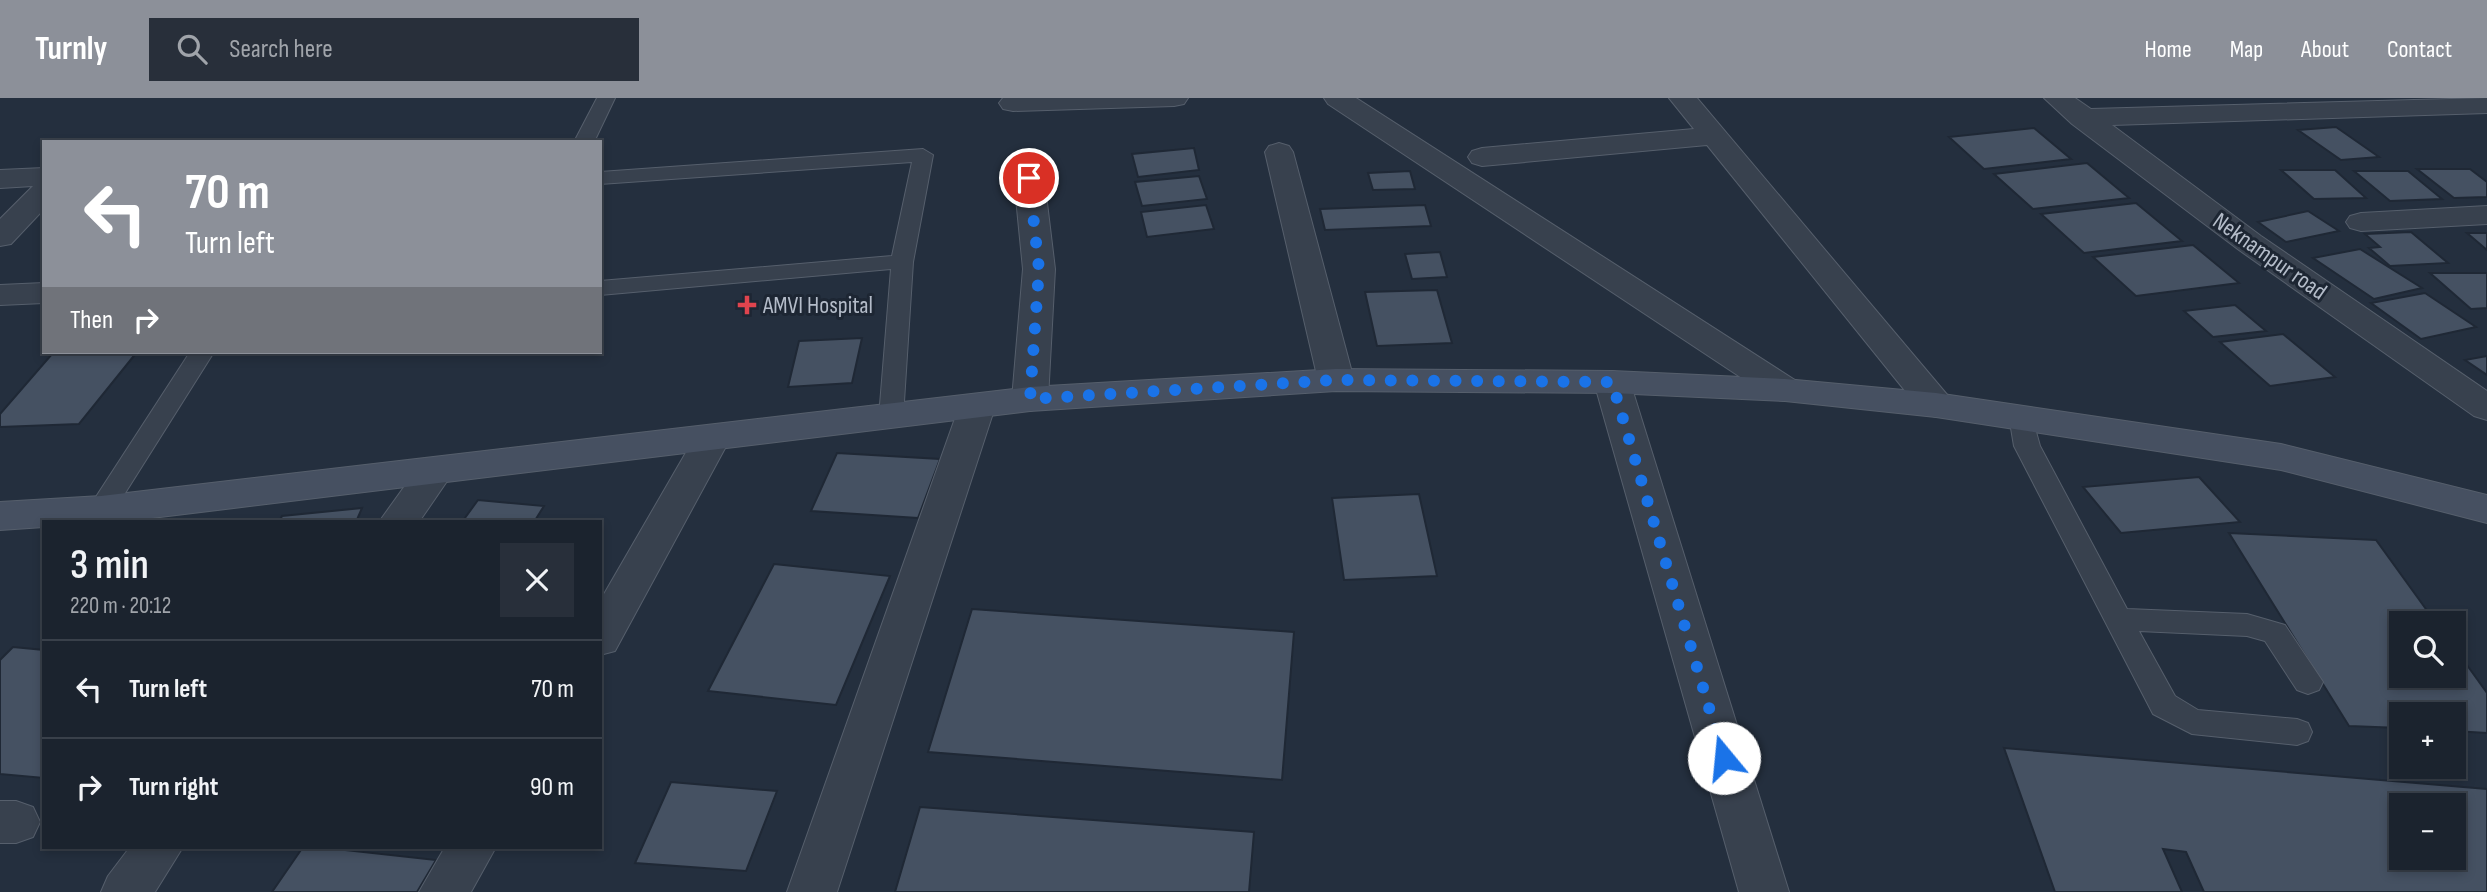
<!DOCTYPE html>
<html lang="en">
<head>
<meta charset="utf-8">
<style>
  body { margin:0; font-family:"Sofia Sans Condensed",sans-serif; background:#282f3a; color:#f1f3f6; height:100vh; display:flex; flex-direction:column; font-size:26px; white-space:nowrap }
  * { box-sizing:border-box; margin:0 }
  p { font-size:23px; color:#a0a4aa }
  .icon { flex:none; width:38px; height:38px; fill:none; stroke:currentColor; stroke-width:2; stroke-linecap:round; stroke-linejoin:round }
  .map { position:relative; flex:1; overflow:hidden }
  .drawer { position:absolute; left:42px; top:422px; width:560px; height:329px; display:flex; flex-direction:column; background:#1b232e; border-radius:0px; box-shadow:0 4px 10px #0003,0 0 0 2px #39404a }
  .drawer>* { flex:none }
  .banner { position:absolute; left:42px; top:42px; width:560px; height:214px; border-radius:0px; box-shadow:0 4px 10px #0003,0 0 0 2px #39404a; background:#8c9099; color:#fff; overflow:hidden }
  .tools { position:absolute; left:2389px; top:513px; display:grid; gap:14px }
  .tools a { display:grid; place-items:center; width:77px; height:77px; border-radius:0px; background:#1b232e; box-shadow:0 4px 10px #0003,0 0 0 2px #39404a; font-size:35px }
  .pin { position:absolute; display:grid; place-items:center; width:60px; height:60px; color:#fff; margin:-30px; border:4px solid #fff; border-radius:50%; box-shadow:0 2px 7px #0007 }
  .me { position:absolute; width:77px; margin:-38px; rotate:343deg; stroke-linejoin:round; filter:drop-shadow(0 0 5px #0008) }
  .turn { display:flex; align-items:center; gap:24px; height:147px; padding:0 28px; font-size:32px }
  .turn .icon { width:91px; height:91px; stroke-width:2.5 }
  .turn b { display:block; font-size:49px; line-height:60px }
  .then { display:flex; align-items:center; height:66px; padding:0 28px; background:#0003; gap:14px; font-size:26px }
  .round { display:grid; place-items:center; flex:none; width:74px; height:74px; border-radius:0px; background:#282f3a }
  .summary { display:flex; align-items:center; justify-content:space-between; height:119px; padding:0 28px }
  h1 { font-size:42px; font-weight:600; line-height:52px }
  ul { padding:0; list-style:none }
  li { display:flex; align-items:center; gap:21px; height:98px; padding:0 28px; border-top:2px solid #39404a }
  li div { flex:1 }
  li b { display:block; font-size:26px }
  li em { font-style:normal }
  header { display:flex; align-items:center; gap:42px; box-sizing:border-box; height:98px; padding:0 35px; background:#8c9099; color:#fff }
  header strong { font-size:33px }
  nav { display:flex; gap:38px; margin-inline-start:auto; font-size:24px }
  .search { width:490px; height:63px; background:#282f3a; display:flex; align-items:center; gap:18px; box-sizing:border-box; padding:0 24px; border-radius:0px; color:#a0a4aa; font-size:26px }
  .map>svg:first-child { display:block }
  .building { fill:#455162; stroke:#1f2835; stroke-width:2; fill-rule:evenodd }
  .lines { fill:none; stroke-linecap:round; stroke-linejoin:round }
  .lane-casing { stroke:#565f6c; stroke-width:2 }
  .street-casing { stroke:#565f6c; stroke-width:2 }
  .secondary-casing { stroke:#565f6c; stroke-width:2 }
  .lane { fill:#38414e; fill-rule:evenodd }
  .street { fill:#38414e; fill-rule:evenodd }
  .secondary { fill:#465061; fill-rule:evenodd }
  .route { stroke:#1a73e8; stroke-width:12; stroke-dasharray:0 21.6 }
  .health-dot { fill:#e0444e; stroke:#1d2633; stroke-width:2.5 }
  .labels { text-anchor:middle; stroke-width:6; stroke-linejoin:round; paint-order:stroke }
  .street-label { font-size:24px; fill:#b4bcc9; stroke:#1d2633 }
  .poi-label { font-size:24px; fill:#b4bcc9; stroke:#1d2633; text-anchor:start }
</style>
</head>
<body>
<header>
<strong>Turnly</strong>
<div class="search"><svg class="icon" aria-label="search" viewBox="0 0 24 24"><circle cx="10" cy="10" r="6"/><path d="M15 15l6 6"/></svg>Search here</div>
<nav><a>Home</a><a>Map</a><a>About</a><a>Contact</a></nav>
</header>
<div class="map">
<svg width="2487" height="794" viewBox="0 0 2487 794">
  <rect width="100%" height="100%" fill="#242f3e"/>
  <g class="building">
    <polygon points="2336,29 2379,59 2341,62 2298,32"/>
    <polygon points="2034,30 2071,61 1984,71 1949,39"/>
    <polygon points="1194,50 1199,72 1138,79 1132,56"/>
    <polygon points="2087,65 2129,100 2033,111 1994,76"/>
    <polygon points="2417,71 2470,71 2487,84 2487,99 2454,100"/>
    <polygon points="2281,72 2335,72 2366,100 2314,101"/>
    <polygon points="1410,73 1415,91 1373,92 1368,75"/>
    <polygon points="2354,73 2408,73 2442,101 2390,103"/>
    <polygon points="1199,78 1207,101 1142,108 1135,84"/>
    <polygon points="2136,105 2182,143 2084,155 2041,116"/>
    <polygon points="1206,107 1214,131 1147,139 1141,114"/>
    <polygon points="1425,107 1431,128 1325,132 1320,111"/>
    <polygon points="2308,113 2339,133 2286,144 2258,124"/>
    <polygon points="2411,134 2448,165 2390,168 2369,150 2380,149 2365,136"/>
    <polygon points="2467,135 2487,135 2487,152"/>
    <polygon points="2193,147 2239,185 2136,198 2093,159"/>
    <polygon points="2360,151 2422,190 2374,201 2313,160"/>
    <polygon points="1440,154 1447,179 1412,181 1405,156"/>
    <polygon points="2430,175 2487,175 2487,210 2471,211"/>
    <polygon points="1437,192 1452,245 1377,248 1365,194"/>
    <polygon points="2425,195 2476,229 2421,241 2371,205"/>
    <polygon points="2235,207 2266,233 2213,239 2184,213"/>
    <polygon points="2283,236 2335,279 2270,288 2220,244"/>
    <polygon points="862,240 852,285 788,289 799,243"/>
    <polygon points="137,254 79,326 0,329 0,316 52,256"/>
    <polygon points="2487,258 2487,277 2465,262"/>
    <polygon points="837,355 940,361 918,420 811,413"/>
    <polygon points="2199,379 2240,424 2121,435 2083,389"/>
    <polygon points="1419,396 1437,478 1344,482 1332,400"/>
    <polygon points="478,402 544,408 534,424 462,424"/>
    <polygon points="362,410 356,424 279,424 282,418"/>
    <polygon points="2229,435 2376,442 2436,525 2401,525 2401,578 2454,578 2454,549 2487,595 2487,635 2454,633 2454,616 2401,616 2401,630 2349,628"/>
    <polygon points="774,466 890,478 836,607 708,593"/>
    <polygon points="972,511 1294,534 1282,682 928,654"/>
    <polygon points="13,549 44,552 44,680 0,676 0,562"/>
    <path d="M2004,650L2487,691V794H2204L2186,754L2163,751L2182,794H2055ZM2401,707H2454V760H2401Z"/>
    <polygon points="671,684 777,693 746,773 635,765"/>
    <polygon points="920,709 1254,734 1249,794 895,794"/>
    <polygon points="303,749 318,749 436,762 417,794 272,794"/>
  </g>
  <g class="lines">
    <g class="lane-casing">
      <g id="lane">
        <polygon points="597,0 615,0 594,44 574,44"/>
        <polygon points="923,51 933,57 913,164 903,319 900,325 891,327 882,325 879,319 891,171 600,197 600,183 892,158 912,64 600,86 600,74"/>
        <polygon points="190,254 214,254 110,419 101,421 92,419 88,412 92,405"/>
        <polygon points="2021,310 2030,312 2040,348 2127,511 2247,516 2285,527 2323,584 2319,592 2308,596 2297,592 2265,543 2247,538 2139,533 2175,598 2198,612 2297,621 2308,625 2312,634 2308,643 2297,647 2192,636 2153,616 2014,348 2009,318 2012,312"/>
      </g>
    </g>
    <g class="street-casing">
      <g id="street">
        <polygon points="1003,0 1188,0 1184,6 1174,8 1013,13 1003,11 999,5"/>
        <polygon points="1324,0 1356,0 1798,284 1803,292 1798,300 1785,303 1772,300 1328,6"/>
        <polygon points="1669,0 1697,0 1949,299 1954,307 1949,315 1936,319 1923,315 1707,47 1482,68 1472,65 1468,59 1472,53 1482,50 1694,31"/>
        <polygon points="2044,0 2075,0 2091,11 2487,0 2487,15 2112,27 2261,138 2487,293 2487,322 2474,318 2239,152 2072,26"/>
        <polygon points="1279,45 1289,48 1293,54 1354,282 1348,290 1336,293 1324,290 1318,282 1265,54 1269,48"/>
        <polygon points="44,70 44,111 11,146 0,148 0,121 33,88 0,90 0,72"/>
        <polygon points="1029,71 1039,74 1044,80 1055,171 1048,301 1043,309 1030,313 1017,309 1012,301 1023,171 1014,80 1019,74"/>
        <polygon points="2487,108 2487,126 2361,133 2350,130 2346,124 2350,118 2361,115"/>
        <polygon points="44,185 44,205 0,207 0,187"/>
        <polygon points="1612,273 1624,276 1630,284 1789,794 1739,794 1594,284 1600,276"/>
        <polygon points="977,297 990,301 995,309 837,794 787,794 959,309 964,301"/>
        <polygon points="712,329 725,332 730,341 615,553 600,557 600,503 699,332"/>
        <polygon points="435,360 448,364 454,373 419,424 379,424 422,364"/>
        <polygon points="0,703 16,703 33,709 40,724 33,739 16,745 0,745"/>
        <polygon points="130,749 183,749 155,794 101,794 108,778"/>
        <polygon points="445,749 496,749 471,794 419,794"/>
      </g>
    </g>
    <g class="secondary-casing">
      <polygon id="secondary" points="1336,271 1612,273 1785,281 1936,295 2281,346 2487,397 2487,425 2281,372 1936,319 1785,303 1612,295 1336,293 1030,313 119,424 44,424 44,429 0,432 0,404 101,398 1030,289"/>
    </g>
    <use href="#lane" class="lane"/>
    <use href="#street" class="street"/>
    <use href="#secondary" class="secondary"/>
  </g>
  <g class="lines">
    <polyline class="route" points="1029,80 1039,171 1030,301 1336,282 1612,284 1724,660"/>
  </g>
  <path class="health-dot" d="M743.5 196.5h7v7h7v7h-7v7h-7v-7h-7v-7h7z"/>
  <g class="labels">
    <g class="street-label">
      <text transform="translate(2270 158) rotate(35)" y="8">Neknampur road</text>
    </g>
    <g class="poi-label">
      <text x="763" y="215">AMVI Hospital</text>
    </g>
  </g>
</svg>
<div class="tools">
<a><svg class="icon" aria-label="search" viewBox="0 0 24 24"><circle cx="10" cy="10" r="6"/><path d="M15 15l6 6"/></svg></a>
<a>+</a>
<a>−</a>
</div>
<div class="pin" style="left:1029px;top:80px;background:#d93025"><svg class="icon" aria-label="arrive" viewBox="0 0 24 24"><path d="M6 21V4h12l-3 4 3 4H6"/></svg></div>
<svg class="me" style="left:1724px;top:660px" viewBox="-20 -20 40 40"><circle r="19" fill="#fff"/><path d="M0-13L10 11 0 6-10 11z" fill="#1a73e8"/></svg>
<div class="banner">
<div class="turn"><svg class="icon" aria-label="left" viewBox="0 0 24 24"><path d="M17 20v-9H6M10 6l-5 5 5 5"/></svg><div><b>70 m</b>Turn left</div></div>
<div class="then">Then<svg class="icon" aria-label="right" viewBox="0 0 24 24"><path d="M7 20v-9h11M14 6l5 5-5 5"/></svg></div>
</div>
<section class="drawer">
<div class="summary"><div><h1>3 min</h1><p>220 m · 20:12</p></div><a class="round"><svg class="icon" aria-label="close" viewBox="0 0 24 24"><path d="M6 6l12 12M18 6L6 18"/></svg></a></div>
<ul>
<li><svg class="icon" aria-label="left" viewBox="0 0 24 24"><path d="M17 20v-9H6M10 6l-5 5 5 5"/></svg><div><b>Turn left</b></div><em>70 m</em></li>
<li><svg class="icon" aria-label="right" viewBox="0 0 24 24"><path d="M7 20v-9h11M14 6l5 5-5 5"/></svg><div><b>Turn right</b></div><em>90 m</em></li>
</ul>
</section>
</div>
</body>
</html>
